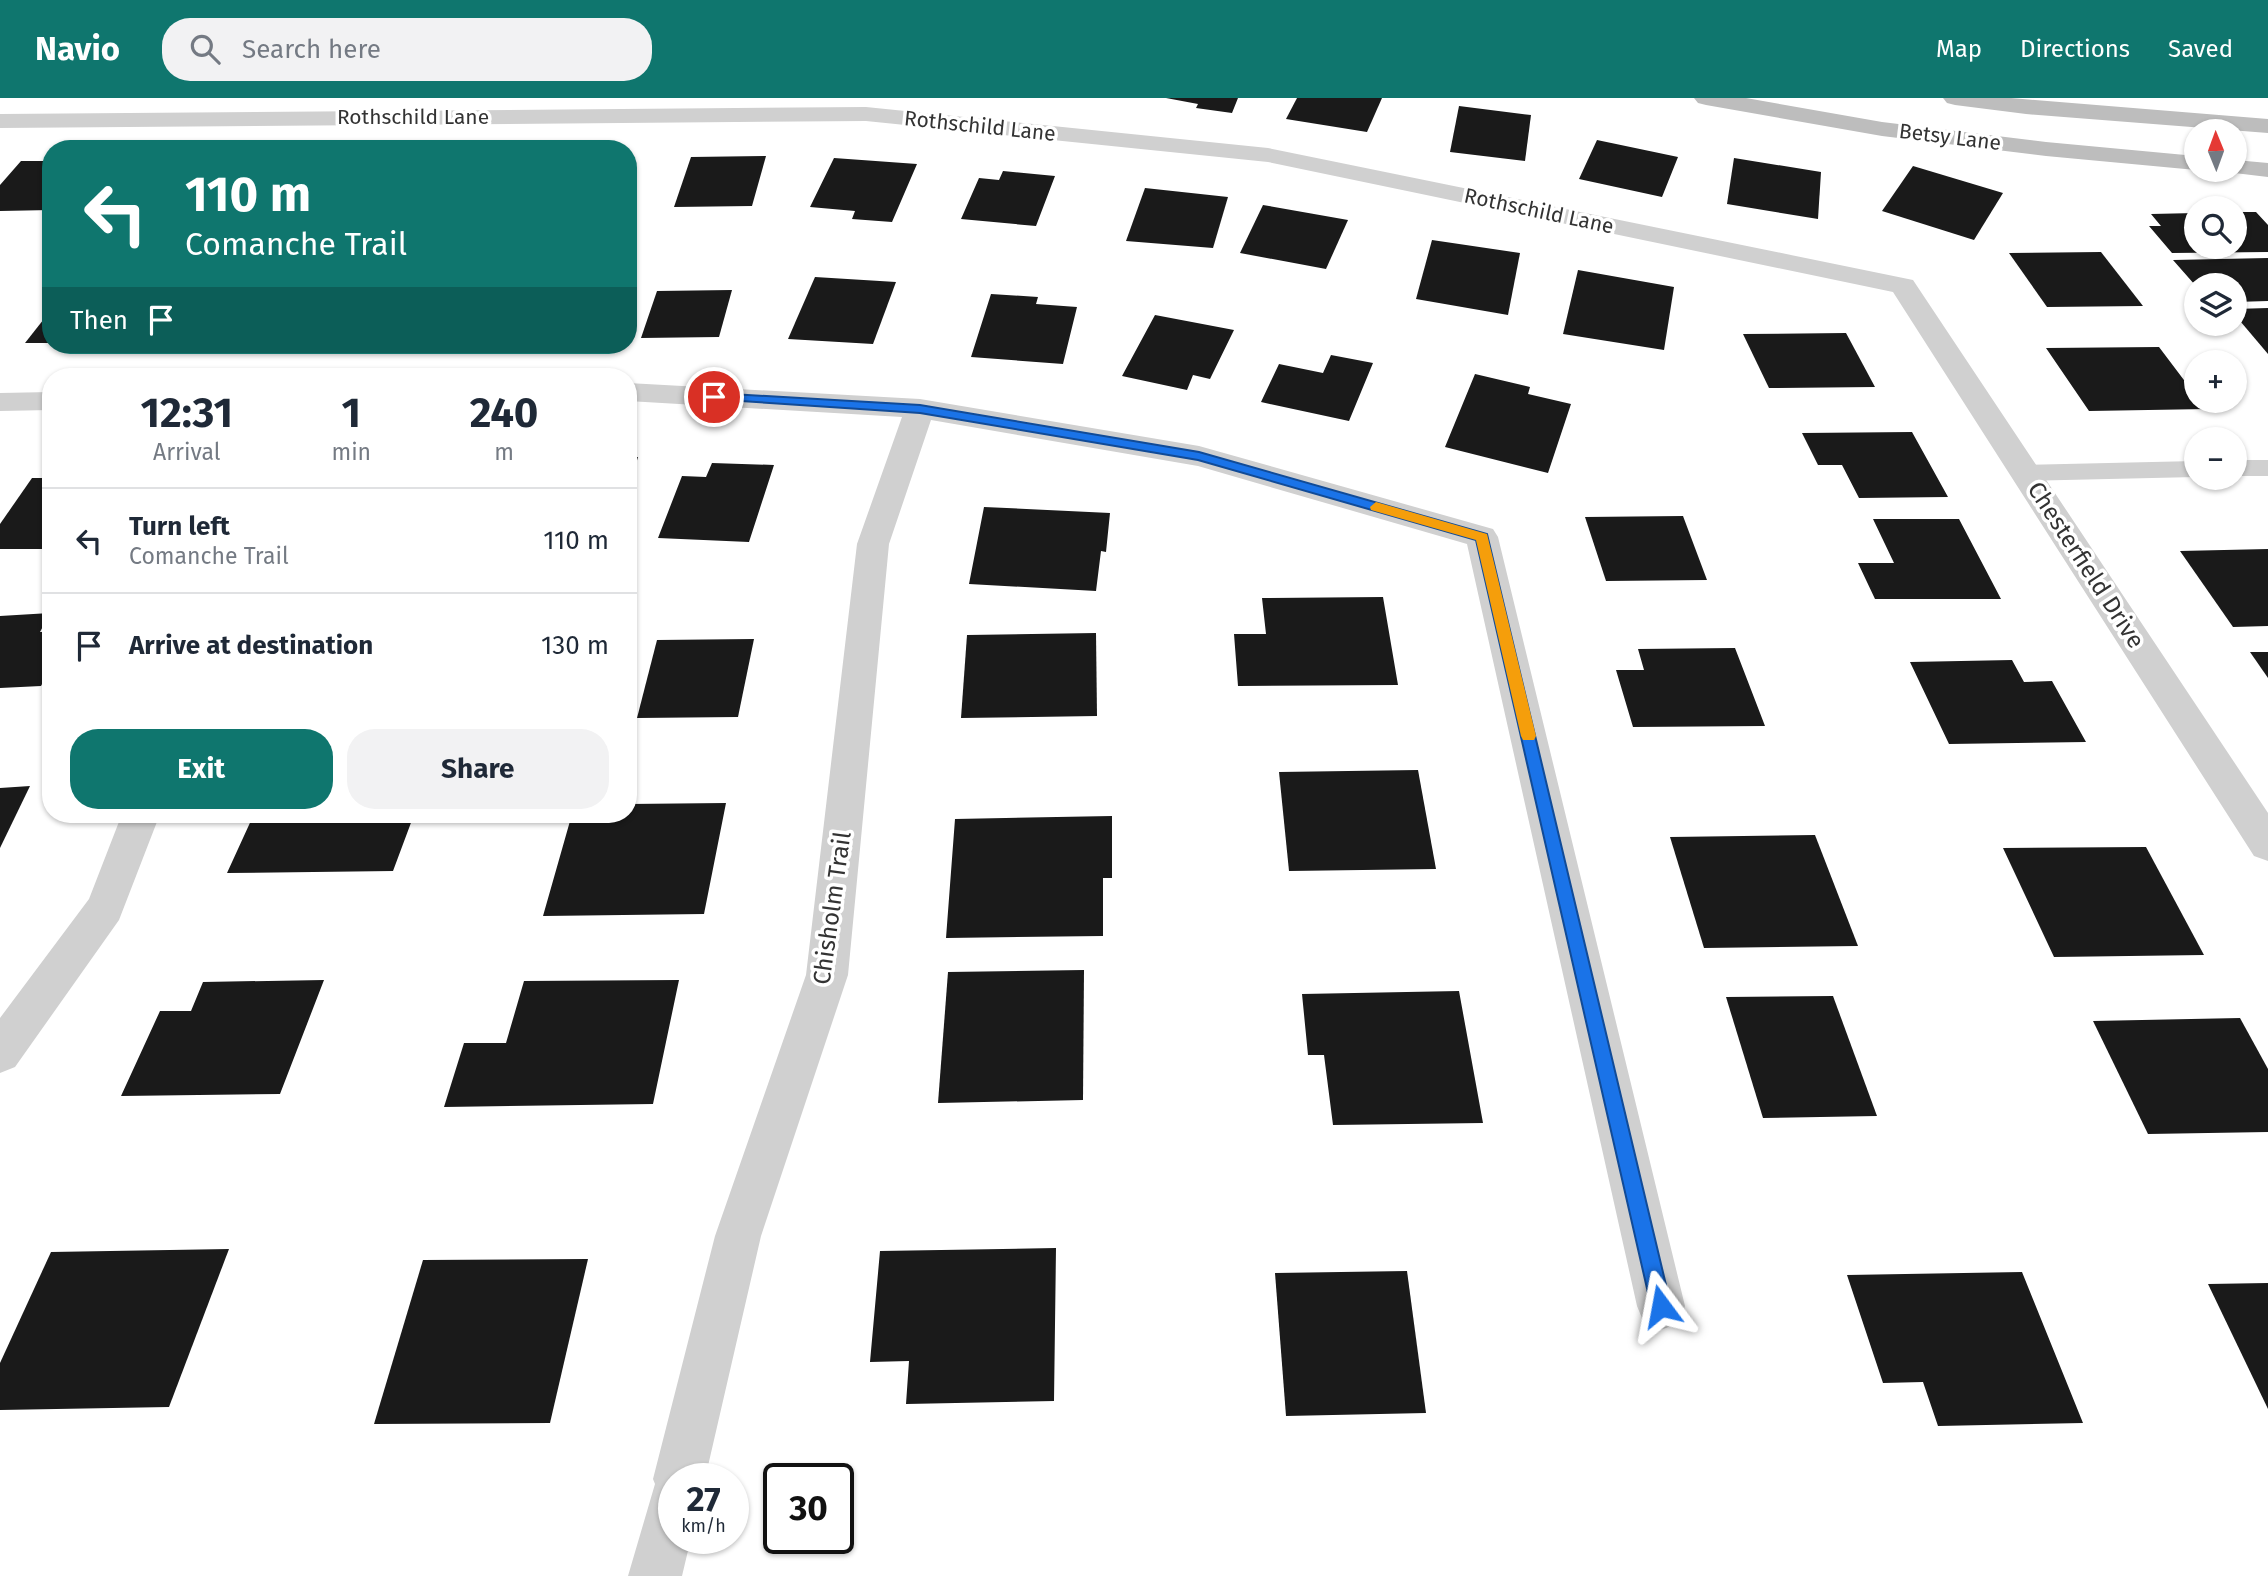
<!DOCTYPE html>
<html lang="en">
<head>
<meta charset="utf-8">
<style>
  body { margin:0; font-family:"Fira Sans",sans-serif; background:#f2f2f3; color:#1f2937; height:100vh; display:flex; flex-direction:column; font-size:26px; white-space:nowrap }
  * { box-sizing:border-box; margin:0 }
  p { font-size:23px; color:#747a83 }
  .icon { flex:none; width:38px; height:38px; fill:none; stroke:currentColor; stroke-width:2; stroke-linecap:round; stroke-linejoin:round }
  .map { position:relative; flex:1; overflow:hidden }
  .details { position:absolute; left:42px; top:270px; width:595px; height:455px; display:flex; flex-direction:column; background:#fff; border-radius:28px; box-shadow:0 2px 5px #0004 }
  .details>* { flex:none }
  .banner { position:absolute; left:42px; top:42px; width:595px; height:214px; border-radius:28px; box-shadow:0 2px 5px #0004; background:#0f766e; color:#fff; overflow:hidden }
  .needle { width:46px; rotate:359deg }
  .fabs { position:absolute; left:2184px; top:21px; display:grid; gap:14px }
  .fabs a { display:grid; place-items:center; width:63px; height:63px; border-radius:50%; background:#fff; box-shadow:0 2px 5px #0004; font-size:35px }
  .speed { position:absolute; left:658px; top:1365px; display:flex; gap:14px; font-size:35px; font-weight:700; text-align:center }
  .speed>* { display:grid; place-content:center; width:91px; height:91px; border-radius:50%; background:#fff; box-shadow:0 2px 5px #0004; line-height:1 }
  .speed small { font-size:18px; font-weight:400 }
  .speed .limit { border:4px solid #111; border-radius:10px; background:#fff; color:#111 }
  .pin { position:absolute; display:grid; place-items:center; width:60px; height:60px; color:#fff; margin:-30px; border:4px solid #fff; border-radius:50%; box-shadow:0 2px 7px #0007 }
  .me { position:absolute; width:77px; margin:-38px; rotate:347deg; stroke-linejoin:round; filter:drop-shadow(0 0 5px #0008) }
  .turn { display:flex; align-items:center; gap:24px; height:147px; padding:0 28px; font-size:32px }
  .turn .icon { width:91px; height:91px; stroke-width:2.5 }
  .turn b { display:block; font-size:49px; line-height:60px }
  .then { display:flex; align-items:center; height:66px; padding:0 28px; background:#0003; gap:14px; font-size:26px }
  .eta { display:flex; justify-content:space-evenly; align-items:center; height:119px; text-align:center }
  .eta b { font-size:42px; font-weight:700; line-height:49px }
  .button { display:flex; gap:14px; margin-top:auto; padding:14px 28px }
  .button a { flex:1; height:80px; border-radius:28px; background:#0f766e; color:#fff; font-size:28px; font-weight:700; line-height:80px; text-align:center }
  .button a+a { background:#f2f2f3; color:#1f2937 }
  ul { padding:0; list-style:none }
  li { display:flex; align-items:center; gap:21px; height:105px; padding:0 28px; border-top:2px solid #e0e1e3 }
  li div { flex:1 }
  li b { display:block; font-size:26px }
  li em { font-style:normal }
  header { display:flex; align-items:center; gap:42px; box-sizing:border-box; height:98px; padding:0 35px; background:#0f766e; color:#fff }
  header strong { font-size:33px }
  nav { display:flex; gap:38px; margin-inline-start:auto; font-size:24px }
  .search { width:490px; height:63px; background:#f2f2f3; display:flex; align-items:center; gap:18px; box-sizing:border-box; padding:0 24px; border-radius:28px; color:#747a83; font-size:26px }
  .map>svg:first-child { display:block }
  .building { fill:#1a1a1a }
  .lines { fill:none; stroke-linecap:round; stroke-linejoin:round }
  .lane { fill:#d0d0d0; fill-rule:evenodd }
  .street { fill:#d0d0d0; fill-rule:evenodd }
  .secondary { fill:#bdbdbd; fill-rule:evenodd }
  .route { fill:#1a73e8; stroke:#114b97; stroke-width:2 }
  .slow { fill:#f59e0b }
  .labels { text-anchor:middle; stroke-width:7; stroke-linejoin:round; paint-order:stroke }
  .far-street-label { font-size:21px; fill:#333; stroke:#fff }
  .street-label { font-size:24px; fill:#333; stroke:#fff }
</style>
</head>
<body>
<header>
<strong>Navio</strong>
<div class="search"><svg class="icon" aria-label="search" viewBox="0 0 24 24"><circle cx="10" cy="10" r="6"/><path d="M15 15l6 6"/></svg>Search here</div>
<nav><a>Map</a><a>Directions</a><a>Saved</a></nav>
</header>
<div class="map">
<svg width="2268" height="1478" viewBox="0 0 2268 1478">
  <rect width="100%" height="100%" fill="#fff"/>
  <g class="building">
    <polygon points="1166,0 1238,0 1232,15 1196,10 1198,6"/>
    <polygon points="1297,0 1382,0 1367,34 1286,21"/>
    <polygon points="1459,8 1531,17 1525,63 1450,54"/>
    <polygon points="1597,42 1678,59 1662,99 1579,81"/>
    <polygon points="766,58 752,108 674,109 691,59"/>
    <polygon points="834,60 917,66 892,124 852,121 855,113 810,109"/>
    <polygon points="1734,60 1821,74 1818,121 1727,106"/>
    <polygon points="21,63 51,63 51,112 0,113 0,87"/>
    <polygon points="1913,68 2003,95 1974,142 1882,113"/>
    <polygon points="1003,73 1055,78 1036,128 961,121 979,80 999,82"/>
    <polygon points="1145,90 1228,99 1213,150 1126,143"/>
    <polygon points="1263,107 1348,122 1326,171 1240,155"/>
    <polygon points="2235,114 2256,114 2268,127 2268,154 2172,155 2149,128 2161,128 2151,116 2196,115 2196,149 2235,149"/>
    <polygon points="1432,142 1520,155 1508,217 1416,201"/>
    <polygon points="2101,154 2143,208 2047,209 2009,155"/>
    <polygon points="2268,160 2268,203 2235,204 2235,187 2195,187 2173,162"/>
    <polygon points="1578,172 1674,189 1664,252 1563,236"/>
    <polygon points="815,179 896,184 873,246 788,241"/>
    <polygon points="732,192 719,239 641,240 657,193"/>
    <polygon points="991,196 1038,199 1036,206 1077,209 1063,266 971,259"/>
    <polygon points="2268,210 2268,256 2235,217 2235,211"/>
    <polygon points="51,212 51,245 25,245"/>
    <polygon points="1155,217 1234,232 1210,281 1193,277 1187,292 1122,278"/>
    <polygon points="1846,235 1875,289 1769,290 1743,236"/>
    <polygon points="2159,249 2196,298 2196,303 2200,303 2207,311 2089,313 2046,250"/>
    <polygon points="1331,257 1373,265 1349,323 1261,304 1279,266 1323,275"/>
    <polygon points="1475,276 1530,289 1528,296 1571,306 1548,375 1445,349"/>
    <polygon points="1912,334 1948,399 1859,400 1842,367 1818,367 1802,335"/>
    <polygon points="628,359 638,359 629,389 628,389"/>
    <polygon points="712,365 774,367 749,444 658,440 682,378 706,379"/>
    <polygon points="32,380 51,380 51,451 0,451 0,426"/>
    <polygon points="984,409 1110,415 1106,454 1101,453 1096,493 969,486"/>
    <polygon points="1683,418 1707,482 1606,483 1585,419"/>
    <polygon points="1873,421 1959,421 2001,501 1875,501 1858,465 1894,465"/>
    <polygon points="2268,451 2268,528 2233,529 2180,453"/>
    <polygon points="1383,499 1398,587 1238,588 1234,536 1266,536 1262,500"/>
    <polygon points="50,515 40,534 51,534 51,569 41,588 0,590 0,518"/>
    <polygon points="1096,535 1097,618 961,620 967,537"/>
    <polygon points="754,541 738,619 637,620 657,542"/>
    <polygon points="1735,550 1765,628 1633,629 1616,572 1644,572 1638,551"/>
    <polygon points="2250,554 2268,554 2268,580"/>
    <polygon points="2012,562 2024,584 2052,583 2086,644 1949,646 1910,564"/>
    <polygon points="1418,672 1436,771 1289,773 1279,674"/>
    <polygon points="30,688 0,750 0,690"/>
    <polygon points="726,705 704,816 543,818 572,716 628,716 628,706"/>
    <polygon points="254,716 389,716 386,722 412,722 393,773 227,775"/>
    <polygon points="1112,718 1112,780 1103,780 1103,838 946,840 955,721"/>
    <polygon points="1815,737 1858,848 1704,850 1670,739"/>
    <polygon points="2146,749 2204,857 2054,859 2003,750"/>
    <polygon points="1084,872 1083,1002 938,1005 948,874"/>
    <polygon points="324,882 280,996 121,998 160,913 191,913 203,884"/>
    <polygon points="679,882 653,1006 444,1009 464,945 506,945 524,883"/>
    <polygon points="1459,893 1483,1025 1333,1027 1324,957 1308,957 1302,896"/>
    <polygon points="1833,898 1877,1018 1763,1020 1726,899"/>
    <polygon points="2240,920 2268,971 2268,1034 2148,1036 2093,923"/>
    <polygon points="1056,1150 1054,1303 906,1306 909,1263 870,1264 880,1153"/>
    <polygon points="229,1151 169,1309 0,1312 0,1265 51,1154"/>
    <polygon points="588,1161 550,1325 374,1326 423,1162"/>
    <polygon points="1407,1173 1426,1315 1286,1318 1275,1175"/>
    <polygon points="2022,1174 2083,1325 1938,1328 1923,1284 1883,1285 1847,1177"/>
    <polygon points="2268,1185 2268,1311 2208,1186"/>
  </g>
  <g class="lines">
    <g class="lane">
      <rect x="2235" y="362" width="33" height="16"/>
      <polygon points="2196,363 2196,379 2025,383 2017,381 2013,375 2017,369 2025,367"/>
    </g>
    <g class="street">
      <polygon points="866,9 1268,50 1913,182 2268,715 2268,763 2254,758 1893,194 1268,64 866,23 0,30 0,16"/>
      <polygon points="628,285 920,301 1199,348 1493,431 1498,439 1685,1208 1678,1225 1661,1232 1644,1225 1637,1208 1467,446 1198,368 931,322 889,446 848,877 761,1138 705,1381 674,1381 674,1440 691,1440 682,1478 628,1478 655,1386 653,1381 715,1138 806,877 857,446 902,319 628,303"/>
      <polygon points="51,294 51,312 0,313 0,295"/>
      <polygon points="122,716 160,716 119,822 15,969 0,975 0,920 89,801"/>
    </g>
    <g class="secondary">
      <polygon points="1694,0 1746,0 1882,24 2046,44 2196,58 2196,72 2199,72 2196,72 2046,58 1882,38 1706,7 1698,5"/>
      <polygon points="1943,0 2011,0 2268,21 2268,35 2026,16 1955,7 1947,5"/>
      <polygon points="2235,62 2268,65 2268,79 2226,74 2225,72 2235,72"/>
    </g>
  </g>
  <polygon class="route" points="714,295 920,307 1199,354 1487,436 1671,1208 1668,1215 1661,1218 1654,1215 1651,1208 1476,442 1198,362 920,315 710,301 708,299"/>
  <polygon class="slow" points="1376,404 1487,436 1536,638 1534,642 1523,642 1521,638 1476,442 1371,412 1370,409"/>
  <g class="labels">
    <g class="far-street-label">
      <text x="413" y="26">Rothschild Lane</text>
      <text transform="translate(980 28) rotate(6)" y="7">Rothschild Lane</text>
      <text transform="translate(1950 39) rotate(7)" y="7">Betsy Lane</text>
      <text transform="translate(1539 113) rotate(12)" y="7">Rothschild Lane</text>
    </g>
    <g class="street-label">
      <text transform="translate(2086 467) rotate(57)" y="8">Chesterfield Drive</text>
      <text transform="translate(832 810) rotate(-82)" y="8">Chisholm Trail</text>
    </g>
  </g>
</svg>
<div class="fabs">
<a><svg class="needle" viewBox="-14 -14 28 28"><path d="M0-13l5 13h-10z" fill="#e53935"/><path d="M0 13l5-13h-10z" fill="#747a83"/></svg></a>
<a><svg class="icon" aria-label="search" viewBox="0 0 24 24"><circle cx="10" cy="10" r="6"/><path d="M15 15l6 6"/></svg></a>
<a><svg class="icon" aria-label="layers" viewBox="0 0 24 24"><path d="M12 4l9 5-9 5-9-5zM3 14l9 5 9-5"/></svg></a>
<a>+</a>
<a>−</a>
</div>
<div class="speed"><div>27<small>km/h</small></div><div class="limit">30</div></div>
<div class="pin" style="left:714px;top:299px;background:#d93025"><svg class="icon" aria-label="arrive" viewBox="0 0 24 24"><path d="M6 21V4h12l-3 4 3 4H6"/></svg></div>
<svg class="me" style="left:1661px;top:1208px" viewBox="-20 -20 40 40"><path d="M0-17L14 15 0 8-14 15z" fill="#1a73e8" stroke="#fff" stroke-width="4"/></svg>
<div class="banner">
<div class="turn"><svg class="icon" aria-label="left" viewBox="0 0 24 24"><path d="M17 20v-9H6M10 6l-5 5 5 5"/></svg><div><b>110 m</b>Comanche Trail</div></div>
<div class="then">Then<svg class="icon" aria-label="arrive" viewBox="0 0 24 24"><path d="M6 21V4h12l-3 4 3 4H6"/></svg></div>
</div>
<section class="details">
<div class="eta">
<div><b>12:31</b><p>Arrival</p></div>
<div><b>1</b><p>min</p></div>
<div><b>240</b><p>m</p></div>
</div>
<ul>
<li><svg class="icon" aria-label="left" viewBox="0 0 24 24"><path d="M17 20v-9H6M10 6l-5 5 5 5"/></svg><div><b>Turn left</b><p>Comanche Trail</p></div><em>110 m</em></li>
<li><svg class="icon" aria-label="arrive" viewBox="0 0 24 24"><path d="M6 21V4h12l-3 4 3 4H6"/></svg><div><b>Arrive at destination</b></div><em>130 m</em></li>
</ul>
<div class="button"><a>Exit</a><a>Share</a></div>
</section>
</div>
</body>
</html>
